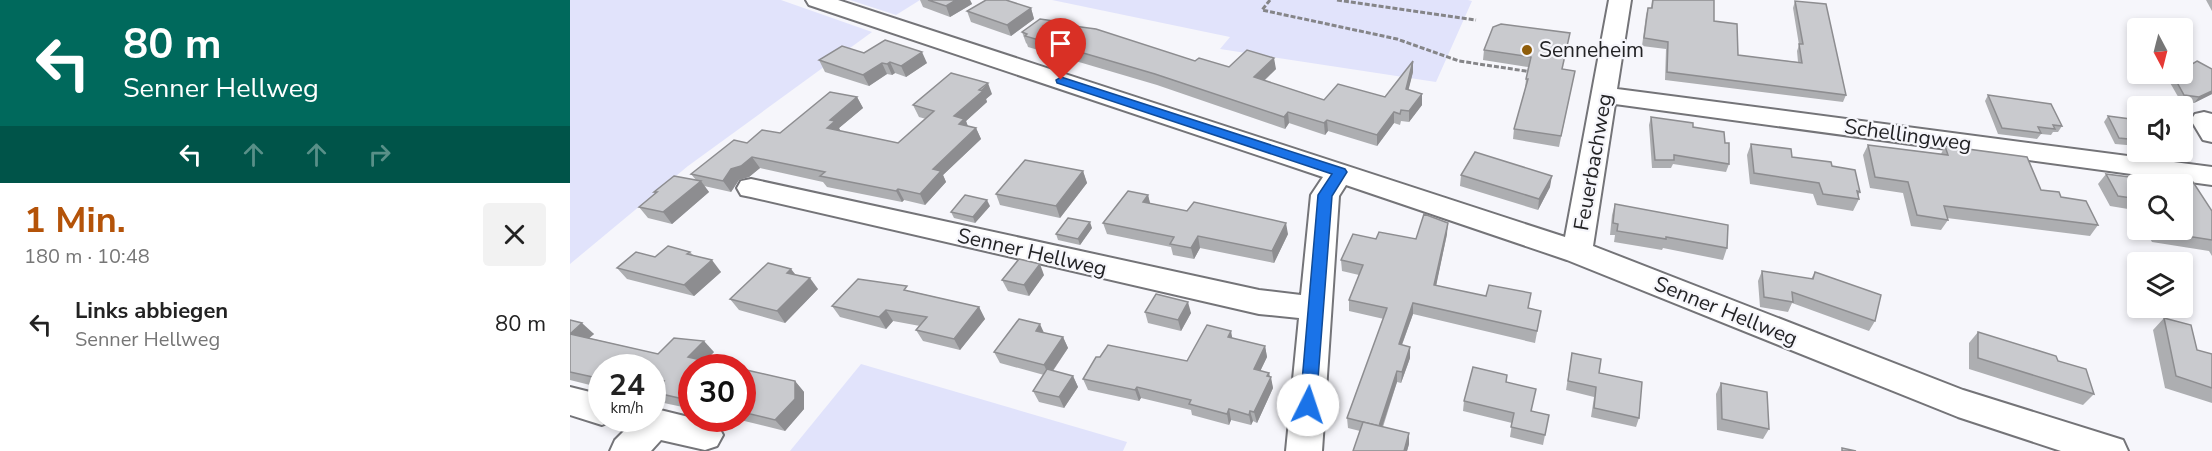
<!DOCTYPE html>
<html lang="de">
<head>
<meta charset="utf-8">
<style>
  body { margin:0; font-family:"Nunito Sans",sans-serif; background:#f2f2f2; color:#222; height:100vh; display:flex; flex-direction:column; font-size:22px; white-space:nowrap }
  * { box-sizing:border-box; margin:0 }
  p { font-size:20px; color:#767676 }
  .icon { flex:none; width:33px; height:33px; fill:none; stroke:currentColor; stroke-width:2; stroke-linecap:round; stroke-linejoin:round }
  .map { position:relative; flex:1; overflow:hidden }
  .details { display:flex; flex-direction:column; background:#fff; width:570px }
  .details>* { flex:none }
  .guide { background:#00695c; color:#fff; overflow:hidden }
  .needle { width:39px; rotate:173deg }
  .controls { position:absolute; left:1557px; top:18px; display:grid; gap:12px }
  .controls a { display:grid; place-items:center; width:66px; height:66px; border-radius:6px; background:#fff; box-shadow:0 3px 9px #0003; font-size:30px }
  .speed { position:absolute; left:18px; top:354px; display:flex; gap:12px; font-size:30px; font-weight:700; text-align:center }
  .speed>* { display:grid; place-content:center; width:78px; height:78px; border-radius:50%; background:#fff; box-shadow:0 3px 9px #0003; line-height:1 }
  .speed small { font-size:15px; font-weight:400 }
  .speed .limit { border:9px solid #d22; background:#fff; color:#111 }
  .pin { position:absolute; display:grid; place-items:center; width:51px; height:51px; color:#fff; margin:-62px -26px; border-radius:50% 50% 50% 0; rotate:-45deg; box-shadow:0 0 6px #0007 }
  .pin .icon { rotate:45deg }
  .me { position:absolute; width:66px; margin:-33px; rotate:4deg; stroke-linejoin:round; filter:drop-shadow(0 0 4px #0008) }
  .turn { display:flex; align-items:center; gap:21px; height:126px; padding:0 24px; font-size:27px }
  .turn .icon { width:78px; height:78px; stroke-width:2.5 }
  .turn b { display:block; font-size:42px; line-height:51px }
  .lanes { display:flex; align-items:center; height:57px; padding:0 24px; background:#0003; justify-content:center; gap:30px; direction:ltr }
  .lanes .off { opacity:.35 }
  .round { display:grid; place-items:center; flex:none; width:63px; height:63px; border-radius:6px; background:#f2f2f2 }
  .overview { display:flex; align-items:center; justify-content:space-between; height:102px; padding:0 24px }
  h1 { font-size:36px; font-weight:700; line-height:45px; color:#b45309 }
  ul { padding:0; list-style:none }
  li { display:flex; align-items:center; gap:18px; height:78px; padding:0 24px }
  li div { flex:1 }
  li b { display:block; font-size:22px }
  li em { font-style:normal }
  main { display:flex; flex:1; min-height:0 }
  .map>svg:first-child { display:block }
  .green { fill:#e1e3fb }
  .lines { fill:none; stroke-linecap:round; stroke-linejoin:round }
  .minor-casing { stroke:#747478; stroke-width:4 }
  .path { stroke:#858588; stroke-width:3; stroke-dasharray:5 2; stroke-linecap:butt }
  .minor { fill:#fff; fill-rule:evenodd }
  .wall { fill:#adaeb1 }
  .shaded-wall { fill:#8d8d90 }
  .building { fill:#c9cace; stroke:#8d8d90; stroke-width:1.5 }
  .route { fill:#1a73e8; stroke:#114b97; stroke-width:1.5 }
  .poi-dot { fill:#8f5d0b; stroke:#f6f6fb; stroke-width:2 }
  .labels { text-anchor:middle; stroke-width:4.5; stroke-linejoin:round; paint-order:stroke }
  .poi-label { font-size:21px; fill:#232325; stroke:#f6f6fb; text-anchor:start }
  .street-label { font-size:21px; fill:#232325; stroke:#f6f6fb }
</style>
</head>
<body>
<main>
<section class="details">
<div class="guide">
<div class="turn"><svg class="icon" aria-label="left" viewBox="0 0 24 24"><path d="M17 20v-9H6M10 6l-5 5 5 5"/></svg><div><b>80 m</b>Senner Hellweg</div></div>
<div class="lanes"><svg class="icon" aria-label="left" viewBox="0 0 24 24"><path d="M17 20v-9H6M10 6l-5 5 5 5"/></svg><svg class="icon off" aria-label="ahead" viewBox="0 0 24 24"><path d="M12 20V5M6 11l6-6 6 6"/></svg><svg class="icon off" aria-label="ahead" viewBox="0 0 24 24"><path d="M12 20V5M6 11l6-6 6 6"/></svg><svg class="icon off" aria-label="right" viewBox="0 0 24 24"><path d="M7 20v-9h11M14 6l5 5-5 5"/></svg></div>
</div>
<div class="overview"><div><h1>1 Min.</h1><p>180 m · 10:48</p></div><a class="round"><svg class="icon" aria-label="close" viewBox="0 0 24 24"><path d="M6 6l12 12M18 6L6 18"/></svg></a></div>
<ul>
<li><svg class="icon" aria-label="left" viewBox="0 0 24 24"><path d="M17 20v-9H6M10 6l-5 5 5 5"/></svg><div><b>Links abbiegen</b><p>Senner Hellweg</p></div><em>80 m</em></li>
</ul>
</section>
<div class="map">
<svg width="1642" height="451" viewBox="0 0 1642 451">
  <rect width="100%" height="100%" fill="#f6f6fb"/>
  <g class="green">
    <polygon points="0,0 211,0 302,32 118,166 0,264"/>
    <polygon points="280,0 350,0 326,15"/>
    <polygon points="482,0 898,0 902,1 866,82 650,49 660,37"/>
    <polygon points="291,364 557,442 553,451 220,451"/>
  </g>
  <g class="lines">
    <g class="minor-casing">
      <g id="minor">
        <polygon points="236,0 268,0 995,237 1039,0 1061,0 1047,89 1642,167 1642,185 1045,104 1023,246 1393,390 1553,440 1558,451 1491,451 1388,417 997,260 776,185 769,196 752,451 716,451 729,318 689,314 181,197 171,195 167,188 171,181 181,179 689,290 731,295 741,195 753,177 239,5"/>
        <polygon points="1634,112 1642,114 1642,142 1633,140 1621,120 1625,114"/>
        <polygon points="0,387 32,395 32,418 45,418 44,420 32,425 0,415"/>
        <polygon points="82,408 147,424 153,435 147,446 135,450 91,440 81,451 40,451 45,440 55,430 51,429 46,418 82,418"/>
      </g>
    </g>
    <g class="path">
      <polyline points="700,0 692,10 827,39 889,61 962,72"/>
      <polyline points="767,0 906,20"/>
    </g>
    <use href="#minor" class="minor"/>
  </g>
  <g class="wall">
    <polygon points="350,0 400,0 402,4 380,17 353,7"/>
    <polygon points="1082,0 1144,0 1144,21 1168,55 1228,62 1227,51 1229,45 1223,8 1225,1 1276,95 1273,102 1095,80 1096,49 1072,46 1076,15 1078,8 1081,8"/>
    <polygon points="1636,0 1642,0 1642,11"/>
    <polygon points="461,8 464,19 441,36 401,22 397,11"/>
    <polygon points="499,25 625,61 659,67 706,69 694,81 754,100 815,97 843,61 843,72 838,90 852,105 839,122 831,121 830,125 824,123 807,146 758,131 755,135 719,123 715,129 587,85 458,47 457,44 456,43 452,32"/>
    <polygon points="1000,33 992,69 1005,71 989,147 943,139 944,129 955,89 956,79 958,67 913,60 914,50"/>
    <polygon points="294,53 357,63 336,77 325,73 322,75 317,74 299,86 255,72 249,60"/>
    <polygon points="1642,69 1642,94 1624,103 1610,100 1599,81 1603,75"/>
    <polygon points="422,94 416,99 417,102 396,121 398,126 406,128 411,139 373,175 376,182 355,205 334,200 332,202 257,187 253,182 190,168 179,177 169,180 161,192 134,186 139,192 102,224 78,218 69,207 85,194 84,192 126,180 121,174 177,143 210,133 287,97 293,108 269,128 270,131 328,143 356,119 349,117 343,105"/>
    <polygon points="1418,95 1492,126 1488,132 1483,132 1481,135 1471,134 1467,139 1428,134 1415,101"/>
    <polygon points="1538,116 1568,120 1568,146 1545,144 1534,122"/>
    <polygon points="1081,117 1123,127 1155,143 1159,164 1156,172 1103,164 1101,168 1082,168 1079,125"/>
    <polygon points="1181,144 1222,157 1262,166 1290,192 1288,196 1289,199 1283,211 1247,205 1243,194 1180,184 1177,155"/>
    <polygon points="1298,145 1371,154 1375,146 1471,190 1491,197 1528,225 1520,236 1377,218 1378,220 1371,230 1341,226 1333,193 1300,188 1293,155"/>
    <polygon points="513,171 517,183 490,218 430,205 426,194"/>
    <polygon points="1536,174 1565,178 1567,175 1642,211 1642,256 1639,251 1582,242 1575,230 1612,230 1568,184 1568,216 1564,210 1540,206 1528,184"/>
    <polygon points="891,175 980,187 968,210 890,186"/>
    <polygon points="578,195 580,204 718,234 704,263 630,248 624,259 603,255 601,247 537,234 533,223"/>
    <polygon points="1045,204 1157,248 1153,260 1093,248 1092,250 1044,242 1045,235 1040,235 1042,215"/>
    <polygon points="420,206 405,223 384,218 381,212"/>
    <polygon points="522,228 510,245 488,240 486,234"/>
    <polygon points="877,234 866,285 971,311 965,343 843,314 832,345 840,347 840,358 831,383 827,382 813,427 839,444 837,451 783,451 790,431 778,428 777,418 814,319 779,311 779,300 789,275 772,271 771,260 806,239 846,239"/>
    <polygon points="120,252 124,256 151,272 124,296 57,279 47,268 85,257"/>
    <polygon points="221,269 226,275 248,289 215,323 169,310 160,299"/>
    <polygon points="1192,271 1241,279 1245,272 1305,321 1299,331 1222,303 1218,312 1190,307 1188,281"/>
    <polygon points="474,275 459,296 438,291 432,280"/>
    <polygon points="340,291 409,307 415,319 390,350 353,341 346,330 350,326 323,321 316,329 270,317 262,306"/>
    <polygon points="575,312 621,313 611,331 578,323"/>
    <polygon points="1594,318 1627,350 1642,354 1642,403 1595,388 1583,330"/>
    <polygon points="0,320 24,334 19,338 88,354 144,352 135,361 122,368 122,409 94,403 83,392 87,388 82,387 82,368 32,368 32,388 0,380"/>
    <polygon points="1408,332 1488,361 1524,394 1513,405 1399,369 1399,343"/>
    <polygon points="474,333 493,337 498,348 483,371 503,376 508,387 494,408 469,402 463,391 474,375 430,363 424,352"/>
    <polygon points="662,338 695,346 697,357 690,371 699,373 703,388 687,423 683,421 681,425 661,420 659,425 622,415 621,410 571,398 569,401 518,390 513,379 530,357 617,361"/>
    <polygon points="1002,353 1029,373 1069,418 1066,427 1021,417 1024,397 996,390"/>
    <polygon points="172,369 225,381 234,392 234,409 215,431 162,418 172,418"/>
    <polygon points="936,382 961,411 975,435 973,445 940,437 942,423 893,411 894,401"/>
    <polygon points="1151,383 1199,429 1193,439 1147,430 1146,394"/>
  </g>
  <g class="shaded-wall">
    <polygon points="386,0 400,0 402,4 380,17 376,6"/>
    <polygon points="461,8 464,19 441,36 437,25"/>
    <polygon points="352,52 357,63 336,77 331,66"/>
    <polygon points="704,58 706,69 685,89 684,77"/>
    <polygon points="843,61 843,72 836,100 836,89"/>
    <polygon points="320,62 325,73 322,75 317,64"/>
    <polygon points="312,63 317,74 299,86 293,75"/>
    <polygon points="418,83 422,94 416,99 417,102 396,121 399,130 394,135 384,116"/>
    <polygon points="1642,91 1642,94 1624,103 1629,97"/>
    <polygon points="852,94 852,105 839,122 839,111"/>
    <polygon points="287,97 293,108 269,128 271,132 257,128 260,120"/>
    <polygon points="718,112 719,123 715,129 714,117"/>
    <polygon points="824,112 824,123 807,146 807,135"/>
    <polygon points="757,120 758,131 755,135 754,123"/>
    <polygon points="406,128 411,139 373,175 376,182 355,205 350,194 363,169"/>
    <polygon points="182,157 190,168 179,177 169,180 161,192 153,181 161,169"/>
    <polygon points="513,171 517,183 490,218 486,206"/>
    <polygon points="982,176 980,187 968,210 969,199"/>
    <polygon points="131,181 139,192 102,224 93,212"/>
    <polygon points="328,189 334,200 332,202 326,191"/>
    <polygon points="578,195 581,207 573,202"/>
    <polygon points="417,200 420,206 405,223 403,217"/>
    <polygon points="520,222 522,228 510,245 508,239"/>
    <polygon points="716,223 718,234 704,263 702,251"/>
    <polygon points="878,223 877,234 864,296 864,285"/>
    <polygon points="628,236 630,248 624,259 621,248"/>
    <polygon points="142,260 151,272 124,296 114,285"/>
    <polygon points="470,264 474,275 459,296 454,285"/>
    <polygon points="221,269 229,280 217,273"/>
    <polygon points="240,278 248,289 215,323 207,311"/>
    <polygon points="618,302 621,313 611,331 608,320"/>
    <polygon points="843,303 843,314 828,355 829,344"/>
    <polygon points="409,307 415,319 390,350 384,339"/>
    <polygon points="316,310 323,321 316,329 309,317"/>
    <polygon points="12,323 24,334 11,345 0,334"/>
    <polygon points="470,324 475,335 466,331"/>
    <polygon points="661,331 663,342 658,337"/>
    <polygon points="493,337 498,348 479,376 474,365"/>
    <polygon points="134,341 144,352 128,368 118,357"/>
    <polygon points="695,346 697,357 686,380 684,369"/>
    <polygon points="840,347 840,358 831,383 832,372"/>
    <polygon points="827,371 827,382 809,436 809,426"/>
    <polygon points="699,373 700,380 701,377 703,388 687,423 684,412"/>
    <polygon points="503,376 508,387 494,408 489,397"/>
    <polygon points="225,381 234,392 234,409 215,431 205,420"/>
    <polygon points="567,387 571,398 569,401 565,390"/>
    <polygon points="659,409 661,420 659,425 657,414"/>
    <polygon points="680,411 683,421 681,425 679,415"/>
    <polygon points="839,433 839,444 837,451 834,451"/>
  </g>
  <g class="building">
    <polygon points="358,0 386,0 376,6"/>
    <polygon points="416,0 436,0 461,8 437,25 397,11"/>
    <polygon points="1083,0 1144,0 1144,21 1167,24 1168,55 1232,63 1229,44 1233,44 1225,1 1256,4 1276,95 1097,72 1098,42 1074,38 1078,8 1082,8"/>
    <polygon points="470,19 498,23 496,25 526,29 625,61 629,58 659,67 677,50 704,58 684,77 754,100 768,84 815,97 843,61 836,89 852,94 839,111 831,110 830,114 824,112 807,135 757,120 754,123 718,112 714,117 585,74 455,36 457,34 452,32"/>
    <polygon points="931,24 1000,33 992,69 1005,71 991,136 944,129 958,79 956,79 961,57 914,50 923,27"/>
    <polygon points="315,40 352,52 331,66 320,62 317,64 312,63 293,75 249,60 272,46 294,53"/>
    <polygon points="1627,61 1642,69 1642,91 1629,97 1614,95 1603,75 1605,74 1612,74 1612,70"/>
    <polygon points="381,73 418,83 409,90 413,91 384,116 394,119 389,124 406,128 363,169 371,171 350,194 328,189 326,191 250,176 255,172 182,157 171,166 161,169 153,181 121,174 164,140 177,143 192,130 210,133 260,92 287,97 260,120 265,121 257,128 328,143 364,111 343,105"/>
    <polygon points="1418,95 1481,104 1492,126 1483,125 1485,129 1468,127 1471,133 1432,128"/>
    <polygon points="1538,116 1568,120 1568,140 1549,138"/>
    <polygon points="1081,117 1123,123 1123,127 1154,132 1155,143 1159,143 1159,164 1104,155 1104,160 1085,160"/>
    <polygon points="1181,144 1221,149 1222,157 1261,162 1262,166 1285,170 1290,192 1287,191 1289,199 1253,194 1249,183 1184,173"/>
    <polygon points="1298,145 1378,155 1375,146 1457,157 1471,190 1489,192 1491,197 1516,201 1528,225 1374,206 1378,220 1347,215 1338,182 1305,177"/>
    <polygon points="905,152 982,176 969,199 891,175"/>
    <polygon points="455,160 513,171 486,206 426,194"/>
    <polygon points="1536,174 1568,178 1567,175 1623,182 1642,211 1642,240 1591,232 1589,230 1612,230 1612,184 1568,184 1568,199 1548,196"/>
    <polygon points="104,176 131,181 93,212 69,207 87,192 84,192"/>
    <polygon points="558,191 578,195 573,202 617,211 624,202 716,223 702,251 628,236 621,248 600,244 604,237 533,223"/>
    <polygon points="395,195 417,200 403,217 381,212"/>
    <polygon points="1045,204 1158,225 1157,248 1096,237 1096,239 1047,231 1048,224 1043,223"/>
    <polygon points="854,214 878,223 864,285 916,296 919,285 961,293 958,308 971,311 967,331 843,303 829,344 840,347 832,372 827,371 809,426 777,418 817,308 779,300 793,265 771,260 783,234 806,239 809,232 846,239"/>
    <polygon points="498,218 520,222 508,239 486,234"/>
    <polygon points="98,246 120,252 117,254 142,260 114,285 47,268 66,252 85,257"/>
    <polygon points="449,259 470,264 454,285 432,280"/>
    <polygon points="198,263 221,269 217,273 240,278 207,311 160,299"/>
    <polygon points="1192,271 1243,279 1245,272 1311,295 1305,321 1222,292 1223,302 1194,297"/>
    <polygon points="288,279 337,286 334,290 409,307 384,339 346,330 357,317 316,310 309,317 262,306"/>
    <polygon points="586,294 618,302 608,320 575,312"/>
    <polygon points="1594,318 1621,325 1627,350 1642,354 1642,388 1606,376"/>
    <polygon points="449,319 470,324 466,331 493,337 474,365 424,352"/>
    <polygon points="0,320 12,323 0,334"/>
    <polygon points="637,325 661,331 658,337 695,346 684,369 699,373 697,376 701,377 684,412 680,411 679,415 659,409 657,414 619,404 621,400 567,387 565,390 513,379 526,357 530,357 538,345 617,361"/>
    <polygon points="1408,332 1486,356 1488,361 1516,369 1524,394 1408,358"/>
    <polygon points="0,334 88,354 104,338 134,341 118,357 166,368 122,368 122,401 83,392 94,381 82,378 82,368 32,368 32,379 0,372"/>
    <polygon points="1002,353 1031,359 1029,373 1072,382 1069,418 1024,408 1026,387 998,381"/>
    <polygon points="903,367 937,375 936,382 966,389 961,411 979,415 975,435 941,427 944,413 894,401"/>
    <polygon points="172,369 225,381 225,399 205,420 172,412"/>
    <polygon points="477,369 503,376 489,397 463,391"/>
    <polygon points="1151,383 1197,392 1199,429 1152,419"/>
    <polygon points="793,422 839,433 834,451 783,451"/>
    <polygon points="1272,448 1286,451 1272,451"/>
  </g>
  <polygon class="route" points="491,77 775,169 777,172 762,196 746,405 744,410 738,412 732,410 730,405 748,195 762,174 487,83 486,80"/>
  <circle class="poi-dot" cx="957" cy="50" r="6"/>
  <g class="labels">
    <g class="poi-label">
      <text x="969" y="57">Senneheim</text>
    </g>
    <g class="street-label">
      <text transform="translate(1338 135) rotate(8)" y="7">Schellingweg</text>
      <text transform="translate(1023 162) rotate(-80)" y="7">Feuerbachweg</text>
      <text transform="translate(462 252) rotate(13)" y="7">Senner Hellweg</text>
      <text transform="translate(1156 311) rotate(22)" y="7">Senner Hellweg</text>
    </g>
  </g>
</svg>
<div class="controls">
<a><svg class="needle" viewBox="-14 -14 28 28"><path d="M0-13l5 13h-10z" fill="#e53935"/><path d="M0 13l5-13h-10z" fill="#767676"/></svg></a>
<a><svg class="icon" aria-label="sound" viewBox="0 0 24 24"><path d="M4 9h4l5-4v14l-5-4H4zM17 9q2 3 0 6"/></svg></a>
<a><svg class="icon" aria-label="search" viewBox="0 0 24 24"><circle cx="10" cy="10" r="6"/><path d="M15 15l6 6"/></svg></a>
<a><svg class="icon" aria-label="layers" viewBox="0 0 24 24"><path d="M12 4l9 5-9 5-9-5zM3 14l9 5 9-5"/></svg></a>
</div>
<div class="speed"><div>24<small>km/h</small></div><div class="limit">30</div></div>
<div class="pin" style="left:491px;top:80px;background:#d93025"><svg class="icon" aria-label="arrive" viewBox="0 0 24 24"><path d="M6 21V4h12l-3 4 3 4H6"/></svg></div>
<svg class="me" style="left:738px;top:405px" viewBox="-20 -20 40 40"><circle r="19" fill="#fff"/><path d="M0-13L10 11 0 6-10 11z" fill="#1a73e8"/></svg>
</div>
</main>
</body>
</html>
